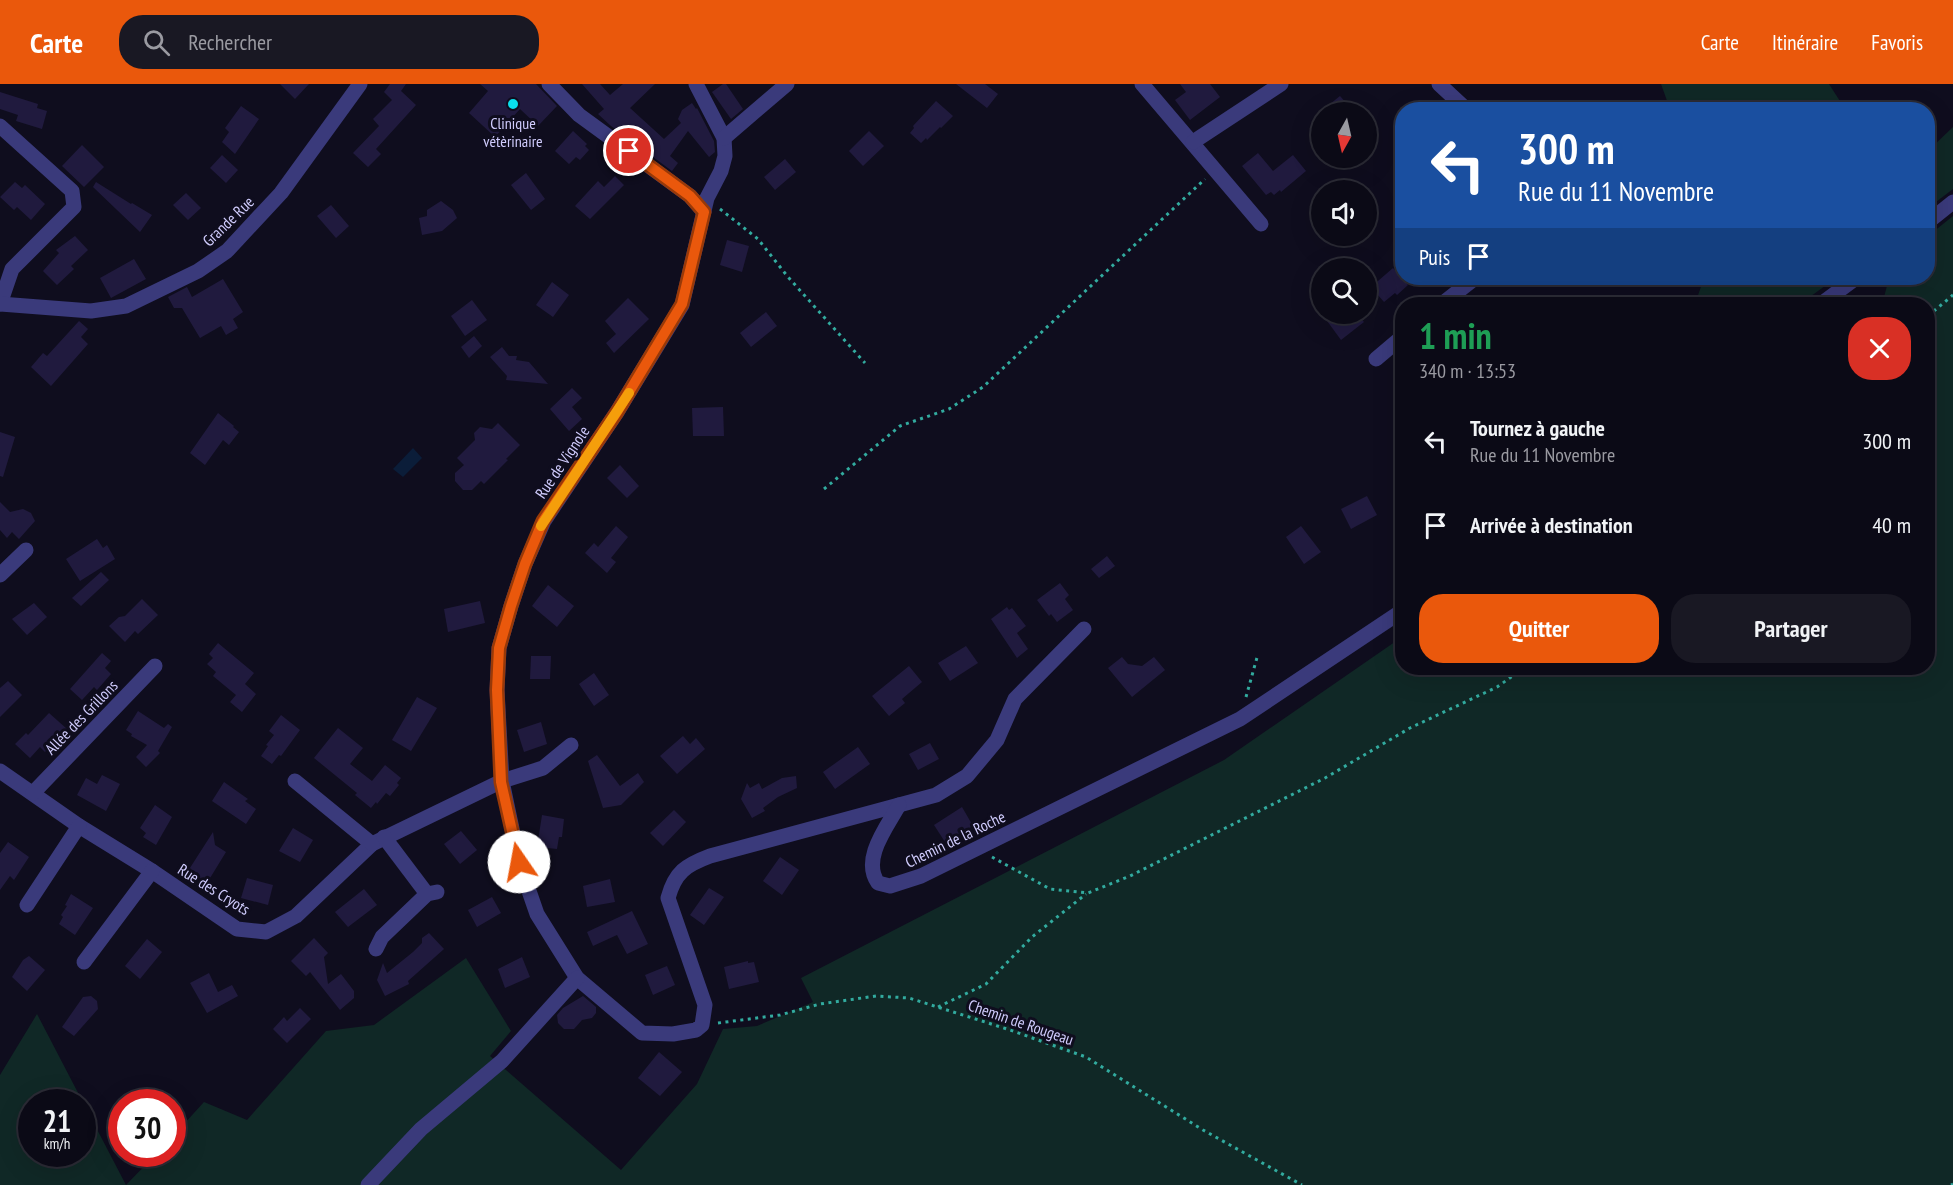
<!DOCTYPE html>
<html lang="fr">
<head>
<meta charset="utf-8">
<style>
  body { margin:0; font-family:"PT Sans Narrow",sans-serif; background:#191823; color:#f1f3f6; height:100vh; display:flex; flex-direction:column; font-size:22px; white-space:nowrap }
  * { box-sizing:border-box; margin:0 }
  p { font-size:20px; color:#9a9aa1 }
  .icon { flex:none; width:33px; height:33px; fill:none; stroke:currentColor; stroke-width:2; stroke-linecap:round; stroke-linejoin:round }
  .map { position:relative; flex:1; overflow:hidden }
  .panel { position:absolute; left:1395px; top:213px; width:540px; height:378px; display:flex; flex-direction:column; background:#0b0a16; border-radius:24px; box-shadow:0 6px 24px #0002,0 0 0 2px #2b2b35 }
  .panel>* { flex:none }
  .banner { position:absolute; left:1395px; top:18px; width:540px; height:183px; border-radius:24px; box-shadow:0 6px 24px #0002,0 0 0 2px #2b2b35; background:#1a4fa0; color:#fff; overflow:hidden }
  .needle { width:39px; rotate:188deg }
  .controls { position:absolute; left:1311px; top:18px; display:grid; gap:12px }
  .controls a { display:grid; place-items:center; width:66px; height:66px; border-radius:50%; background:#0b0a16; box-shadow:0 6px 24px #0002,0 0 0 2px #2b2b35; font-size:30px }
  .speed { position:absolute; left:18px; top:1005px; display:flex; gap:12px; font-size:30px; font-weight:700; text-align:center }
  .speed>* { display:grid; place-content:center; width:78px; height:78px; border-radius:50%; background:#0b0a16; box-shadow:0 6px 24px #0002,0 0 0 2px #2b2b35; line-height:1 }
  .speed small { font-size:15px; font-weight:400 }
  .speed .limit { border:9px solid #d22; background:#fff; color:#111 }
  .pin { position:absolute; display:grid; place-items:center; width:51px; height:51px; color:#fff; margin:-26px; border:3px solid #fff; border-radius:50%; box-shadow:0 2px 6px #0007 }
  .me { position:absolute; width:66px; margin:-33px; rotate:348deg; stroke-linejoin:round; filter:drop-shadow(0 0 4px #0008) }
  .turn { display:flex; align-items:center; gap:21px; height:126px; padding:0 24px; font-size:27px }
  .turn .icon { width:78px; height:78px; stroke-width:2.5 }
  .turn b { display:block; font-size:42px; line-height:51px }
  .then { display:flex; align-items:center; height:57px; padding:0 24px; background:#0003; gap:12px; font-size:22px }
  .round { display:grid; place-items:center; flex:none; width:63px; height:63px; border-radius:24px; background:#191823 }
  .overview { display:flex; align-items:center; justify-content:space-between; height:102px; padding:0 24px }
  h1 { font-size:36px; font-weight:600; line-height:45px; color:#1e9e55 }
  .primary-button { display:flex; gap:12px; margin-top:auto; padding:12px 24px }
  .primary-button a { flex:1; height:69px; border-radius:24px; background:#ea580c; color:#fff; font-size:24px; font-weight:600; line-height:69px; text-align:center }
  .primary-button a+a { background:#191823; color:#f1f3f6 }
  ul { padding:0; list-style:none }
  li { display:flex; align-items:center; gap:18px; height:84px; padding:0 24px }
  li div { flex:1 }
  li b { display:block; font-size:22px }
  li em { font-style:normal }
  header { display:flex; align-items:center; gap:36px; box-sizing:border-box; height:84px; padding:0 30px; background:#ea580c; color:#fff }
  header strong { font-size:28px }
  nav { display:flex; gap:33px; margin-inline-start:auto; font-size:21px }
  .search { width:420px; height:54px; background:#191823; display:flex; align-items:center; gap:15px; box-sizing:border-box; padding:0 21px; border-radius:24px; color:#9a9aa1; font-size:22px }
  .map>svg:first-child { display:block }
  .green { fill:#102826; fill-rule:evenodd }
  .water { fill:#0b1d39 }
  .building { fill:#201a3e }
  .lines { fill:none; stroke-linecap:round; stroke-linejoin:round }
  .path { stroke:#32ab9f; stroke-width:3; stroke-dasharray:3 4.5; stroke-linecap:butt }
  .minor { stroke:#3a3a7b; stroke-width:15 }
  .route-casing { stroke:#983908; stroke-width:15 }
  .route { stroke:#ea580c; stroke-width:10 }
  .slow { stroke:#f59e0b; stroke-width:10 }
  .poi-dot { fill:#09deec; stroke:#0f0d1e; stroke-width:2 }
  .labels { text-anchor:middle; stroke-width:6; stroke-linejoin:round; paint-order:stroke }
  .poi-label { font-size:16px; fill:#d0ccfd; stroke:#0f0d1e }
  .street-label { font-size:16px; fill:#d0ccfd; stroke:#0f0d1e }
</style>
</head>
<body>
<header>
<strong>Carte</strong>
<div class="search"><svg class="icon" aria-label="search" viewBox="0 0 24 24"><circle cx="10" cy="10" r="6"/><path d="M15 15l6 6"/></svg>Rechercher</div>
<nav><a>Carte</a><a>Itinéraire</a><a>Favoris</a></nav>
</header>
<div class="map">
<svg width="1953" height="1101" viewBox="0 0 1953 1101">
  <rect width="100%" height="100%" fill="#0f0d1e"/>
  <g class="green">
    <polygon points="1661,0 1829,0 1845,25 1670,25"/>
    <polygon points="1953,43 1953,105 1928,124 1928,67"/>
    <path d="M1953,132V1101H0V991L37,930L126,1101L156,1070H172L173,1052L204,1018L247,1036L326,947L374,941L466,874L511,947L490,972L621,1086L697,1000L723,945L757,942L813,918L801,894L1224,676L1402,553V584H1928V220H1879L1883,217L1889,194H1928V152ZM32,1018H82V1070H32Z"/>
    <polygon points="1704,194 1836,194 1800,220 1695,220"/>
  </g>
  <polygon class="water" points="413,364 422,374 403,393 393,385"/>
  <g class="building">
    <polygon points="280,0 309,0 295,15"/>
    <polygon points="390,0 406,0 401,7 416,21 376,65 381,70 368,83 353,69 379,42 373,35 392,16 384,8"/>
    <polygon points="480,0 536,0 557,22 538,42 520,25 495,53 469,29 488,7"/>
    <polygon points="582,0 600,0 610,11 623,0 655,0 630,24 664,55 681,39 678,35 682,26 692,19 696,25 697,24 714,57 715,68 709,73 688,47 670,72 678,79 672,87 611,42 598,30 604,25"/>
    <polygon points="723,0 726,0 743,25 731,35 712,8"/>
    <polygon points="956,0 985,0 998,10 987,24"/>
    <polygon points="1180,0 1210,0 1220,13 1190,36 1175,16 1186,8"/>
    <polygon points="0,8 38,20 37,24 47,27 42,45 16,37 18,31 0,25"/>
    <polygon points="1340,12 1354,28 1320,28"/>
    <polygon points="936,17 953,32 941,44 940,43 927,56 926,54 921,59 910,49 914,44 913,42"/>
    <polygon points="241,22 259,35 235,70 222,58 229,48 225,44"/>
    <polygon points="573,47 587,60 585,62 589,66 580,76 576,73 569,80 555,67"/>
    <polygon points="869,47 884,62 863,82 849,67"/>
    <polygon points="82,61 104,83 84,103 62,82"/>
    <polygon points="1258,69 1273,87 1293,71 1306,87 1281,108 1280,106 1274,111 1271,108 1266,111 1242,82"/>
    <polygon points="222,71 238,86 226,99 210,84"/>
    <polygon points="785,75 796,88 775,106 764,93"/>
    <polygon points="526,89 545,115 531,126 511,101"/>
    <polygon points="615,92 624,101 590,135 575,122 598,97 604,103"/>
    <polygon points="15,98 22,104 25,101 45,120 31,136 17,123 14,126 0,113"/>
    <polygon points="96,98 131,120 132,119 152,131 140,148 93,103"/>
    <polygon points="186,109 201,124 188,136 173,121"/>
    <polygon points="441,117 453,126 457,134 442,147 422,151 419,134 427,132 427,126"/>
    <polygon points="331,121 349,142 336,154 317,132"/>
    <polygon points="75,152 88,166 71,182 74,185 57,201 43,187 59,169 56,166"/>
    <polygon points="727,156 749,162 742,188 720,181"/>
    <polygon points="134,175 146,195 111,214 100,194"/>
    <polygon points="1393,184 1408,201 1397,211 1395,209 1384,218 1371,203"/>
    <polygon points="223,195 243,228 233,235 238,244 226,251 221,242 200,254 182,224 174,224 168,213 187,203 192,213"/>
    <polygon points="552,198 569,211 553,233 536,221"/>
    <polygon points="628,214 649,235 614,269 606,259 616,250 605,237"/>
    <polygon points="472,216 487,236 465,252 451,232"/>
    <polygon points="766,228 777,242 751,263 740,249"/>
    <polygon points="1322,230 1357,230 1364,238 1341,256"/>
    <polygon points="79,237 88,245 81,253 88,260 51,302 31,283 43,269 47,272"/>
    <polygon points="474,252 482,262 469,274 461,263"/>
    <polygon points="502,263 509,272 517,272 516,276 529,278 548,300 506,296 507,292 490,273"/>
    <polygon points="572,304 582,314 572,323 582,335 569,347 550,325"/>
    <polygon points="723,323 724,352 693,352 692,324"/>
    <polygon points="218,329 234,342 233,343 239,348 229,361 223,356 205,381 190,369"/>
    <polygon points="498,339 520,361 506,375 508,376 484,400 481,397 472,406 463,406 455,397 455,389 464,381 457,374 475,356 474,349 480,343 492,345"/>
    <polygon points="0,348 15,353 3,393 0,392"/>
    <polygon points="620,381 639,402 627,414 607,394"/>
    <polygon points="1367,412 1377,431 1351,445 1341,425"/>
    <polygon points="0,418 10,428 23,425 31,429 35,437 19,455 12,448 7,454 0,446"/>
    <polygon points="616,442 628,453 611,474 616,478 607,489 585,469 594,459 598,463"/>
    <polygon points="1301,442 1321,468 1304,480 1286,453"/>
    <polygon points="97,455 103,464 107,461 115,475 80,497 66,475"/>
    <polygon points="1107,472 1115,482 1099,494 1091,485"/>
    <polygon points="101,488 109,496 81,522 72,514"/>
    <polygon points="1060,499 1069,511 1065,515 1073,526 1057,538 1051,530 1049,532 1037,516"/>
    <polygon points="548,501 574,522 557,543 532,522"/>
    <polygon points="142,515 158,531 138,550 135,547 125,558 109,542 119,533 125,532"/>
    <polygon points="480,517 485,539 448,548 444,525"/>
    <polygon points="34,519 47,533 27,551 12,535"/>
    <polygon points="1007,523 1009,526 1012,524 1026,542 1017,549 1028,565 1017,574 991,535"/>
    <polygon points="218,559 254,589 245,600 256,610 242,628 230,618 236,611 213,592 216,588 207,580 213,574 209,570"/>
    <polygon points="966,562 978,579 950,597 938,579"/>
    <polygon points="102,569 111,577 105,584 111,590 97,606 94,603 82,616 70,605"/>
    <polygon points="531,572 551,572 550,595 530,595"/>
    <polygon points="1122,573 1128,580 1142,582 1154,573 1165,586 1132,613 1108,584"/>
    <polygon points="909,582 922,598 902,615 905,619 889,632 872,612"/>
    <polygon points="594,589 609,611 594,622 579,600"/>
    <polygon points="8,597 22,611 0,633 0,604"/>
    <polygon points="417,613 437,624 411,667 392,656"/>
    <polygon points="138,627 164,644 168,640 172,643 158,667 160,669 146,683 136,673 147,661 131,652 132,650 126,646"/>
    <polygon points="49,629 67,645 45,668 40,663 30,674 15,660 26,649 28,651"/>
    <polygon points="281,631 300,646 281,672 279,671 272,680 261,672 268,662 266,661 274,651 269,647"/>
    <polygon points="541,638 547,660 524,668 517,646"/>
    <polygon points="338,644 363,664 350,680 372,697 385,681 401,694 397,699 399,701 390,712 386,709 377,720 376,718 371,724 355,711 357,709 314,674"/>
    <polygon points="683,652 690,660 696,654 705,665 677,690 660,672"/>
    <polygon points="930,659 939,675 918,686 909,670"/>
    <polygon points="858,663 870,680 835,705 823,688"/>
    <polygon points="597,671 620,702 638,689 644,698 621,721 603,724 588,677"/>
    <polygon points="102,691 120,700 106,727 77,711 86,694 97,700"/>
    <polygon points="796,692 797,704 778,713 763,724 765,727 752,734 741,715 747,699 750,704 759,699 762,705 782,694"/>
    <polygon points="224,698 248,715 245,717 256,725 246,740 212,717"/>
    <polygon points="155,721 172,733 156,761 143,753 146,749 140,744"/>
    <polygon points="962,723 973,742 945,758 934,741"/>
    <polygon points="674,726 686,738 663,762 650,749"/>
    <polygon points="542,731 564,735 562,753 559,753 557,765 537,763"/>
    <polygon points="293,744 313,756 300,778 279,767"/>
    <polygon points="461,747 477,766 460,780 444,760"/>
    <polygon points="213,748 215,761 226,768 207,799 188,787"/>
    <polygon points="8,758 29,773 14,796 10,792 0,806 0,769"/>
    <polygon points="780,773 799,786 782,811 763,797"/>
    <polygon points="247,794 273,801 268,821 241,814"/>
    <polygon points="610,795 615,818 587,823 583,802"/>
    <polygon points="709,804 724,813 704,841 690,831"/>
    <polygon points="364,805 377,821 348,843 335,828"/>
    <polygon points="71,810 93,824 75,851 59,840 63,833 61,831 67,822 65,821"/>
    <polygon points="492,813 501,829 477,843 468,826"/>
    <polygon points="632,827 648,860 627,870 617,851 593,862 587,848"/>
    <polygon points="429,849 444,865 408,897 409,900 385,912 377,896 383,879 387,889 413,868 422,859 422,854"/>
    <polygon points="314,854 328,869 324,873 328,900 341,890 354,907 354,914 340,926 310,888 306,892 291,877"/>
    <polygon points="147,855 162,868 140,895 125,882"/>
    <polygon points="29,872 45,886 27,907 12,893 23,876"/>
    <polygon points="522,873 530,893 505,904 498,885"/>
    <polygon points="748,877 748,879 754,878 759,898 729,905 724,883"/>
    <polygon points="667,882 675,901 653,911 645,891"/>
    <polygon points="209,889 218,908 232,901 238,912 207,929 190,899"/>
    <polygon points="91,912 97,917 98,925 74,952 62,943 83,913"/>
    <polygon points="583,912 596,923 596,929 592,934 582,936 574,945 564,945 558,939 557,931 563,924"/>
    <polygon points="300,924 311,935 287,959 273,945 284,933 287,937"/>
    <polygon points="659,968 682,988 660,1012 638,994"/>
  </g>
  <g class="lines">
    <g class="path">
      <polyline points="720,125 758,155 788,193 865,279"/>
      <polyline points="1928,232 1953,211"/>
      <polyline points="824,405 900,342 949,325 983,303 1205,95"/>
      <polyline points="1246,613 1258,570"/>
      <polyline points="992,773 1050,805 1088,809 1130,792 1325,694 1410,644 1497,603 1524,584"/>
      <polyline points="938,923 986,900 1032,853 1086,810"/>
      <polyline points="718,939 780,931 820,920 876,912 909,914 1007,945 1086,973 1203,1046 1302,1101"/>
      <polyline points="1951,1101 1953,1100"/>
    </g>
    <g class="minor">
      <polyline points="549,0 579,31 690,112 704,128"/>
      <path d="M696,0L724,54L725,72L721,87L707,114L682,221L617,328L544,437L525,480L511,522L499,564L497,606L502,697L519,778L537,830L577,894L642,949L673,950L696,946L702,941L705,921L668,814C675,788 686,781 710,772L936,711L967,692L997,656L1015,615L1084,545"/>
      <polyline points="1142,0 1261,140"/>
      <polyline points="1439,0 1467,26"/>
      <polyline points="0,42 72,107 74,123 12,185 0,220"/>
      <polyline points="724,54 787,0"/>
      <polyline points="1193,58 1281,0"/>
      <polyline points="1928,138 1953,118"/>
      <polyline points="0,220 91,227 126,222 198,187 227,167 281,109 360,0"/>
      <polyline points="1442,220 1475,194"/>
      <polyline points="1821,220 1856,194"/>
      <polyline points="1376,275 1402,253"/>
      <polyline points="0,491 26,466"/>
      <polyline points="0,687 79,742 152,787 237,845 266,848 296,832 372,760 502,697 543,684 571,661"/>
      <polyline points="295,697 372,760"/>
      <polyline points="33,709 155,582"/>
      <path d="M899,721C887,743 861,775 878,799L890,802L921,792L1240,635L1402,527"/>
      <polyline points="384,753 427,810"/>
      <polyline points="27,821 79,742"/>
      <polyline points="376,865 382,853 427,810 437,808"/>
      <polyline points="84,878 152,787"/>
      <polyline points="368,1101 421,1045 502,977 577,894"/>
    </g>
  </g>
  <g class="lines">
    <g class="route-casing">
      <polyline id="route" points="519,778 501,698 497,606 499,564 511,522 525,480 543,437 617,328 682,220 704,128 690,112 629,67"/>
    </g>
    <use href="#route" class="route"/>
    <polyline class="slow" points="541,442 629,309"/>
  </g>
  <circle class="poi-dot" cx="513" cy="20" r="6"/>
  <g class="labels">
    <g class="poi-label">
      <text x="513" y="45">Clinique<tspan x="513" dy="18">vétèrinaire</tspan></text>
    </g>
    <g class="street-label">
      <text transform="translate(228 137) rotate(-44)" y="6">Grande Rue</text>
      <text transform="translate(562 378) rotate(-56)" y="6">Rue de Vignole</text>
      <text transform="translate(81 633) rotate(-46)" y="6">Allée des Grillons</text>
      <text transform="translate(955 755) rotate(-26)" y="6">Chemin de la Roche</text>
      <text transform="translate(214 805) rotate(32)" y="6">Rue des Cryots</text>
      <text transform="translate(1021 938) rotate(19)" y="6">Chemin de Rougeau</text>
    </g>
  </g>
</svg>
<div class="controls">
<a><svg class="needle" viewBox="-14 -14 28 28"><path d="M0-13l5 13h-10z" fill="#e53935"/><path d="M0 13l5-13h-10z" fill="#9a9aa1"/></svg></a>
<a><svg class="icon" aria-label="sound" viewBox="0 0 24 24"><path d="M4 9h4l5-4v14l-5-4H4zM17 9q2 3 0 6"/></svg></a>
<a><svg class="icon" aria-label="search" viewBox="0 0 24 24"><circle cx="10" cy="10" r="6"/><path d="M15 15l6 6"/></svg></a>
</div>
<div class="speed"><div>21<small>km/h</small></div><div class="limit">30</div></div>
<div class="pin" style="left:629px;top:67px;background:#d93025"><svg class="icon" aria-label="arrive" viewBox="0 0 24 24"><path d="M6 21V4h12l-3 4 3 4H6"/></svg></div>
<svg class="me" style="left:519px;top:778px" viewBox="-20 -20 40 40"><circle r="19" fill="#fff"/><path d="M0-13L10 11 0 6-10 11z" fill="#ea580c"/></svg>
<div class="banner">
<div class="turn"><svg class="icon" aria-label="left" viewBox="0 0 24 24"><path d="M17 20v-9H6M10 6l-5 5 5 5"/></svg><div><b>300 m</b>Rue du 11 Novembre</div></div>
<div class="then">Puis<svg class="icon" aria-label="arrive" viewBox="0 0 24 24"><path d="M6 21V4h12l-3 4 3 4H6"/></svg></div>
</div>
<section class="panel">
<div class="overview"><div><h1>1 min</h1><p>340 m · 13:53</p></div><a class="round" style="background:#d93025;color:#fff"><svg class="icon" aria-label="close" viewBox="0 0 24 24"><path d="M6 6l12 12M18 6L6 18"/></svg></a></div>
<ul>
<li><svg class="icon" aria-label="left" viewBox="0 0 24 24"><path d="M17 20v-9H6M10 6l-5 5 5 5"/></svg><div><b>Tournez à gauche</b><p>Rue du 11 Novembre</p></div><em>300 m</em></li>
<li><svg class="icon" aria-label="arrive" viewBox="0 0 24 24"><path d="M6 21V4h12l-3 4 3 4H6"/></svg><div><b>Arrivée à destination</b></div><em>40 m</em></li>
</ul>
<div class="primary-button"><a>Quitter</a><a>Partager</a></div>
</section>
</div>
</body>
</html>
